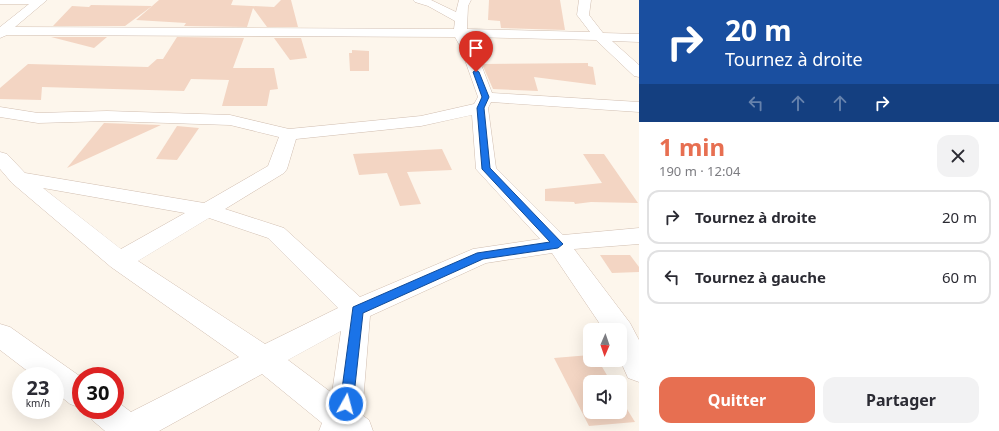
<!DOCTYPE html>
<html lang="fr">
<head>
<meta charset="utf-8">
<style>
  body { margin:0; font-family:"Noto Sans",sans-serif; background:#f2f2f3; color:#2b2b33; height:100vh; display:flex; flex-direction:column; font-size:15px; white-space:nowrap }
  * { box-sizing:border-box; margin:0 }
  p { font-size:13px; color:#7c7c81 }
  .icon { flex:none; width:22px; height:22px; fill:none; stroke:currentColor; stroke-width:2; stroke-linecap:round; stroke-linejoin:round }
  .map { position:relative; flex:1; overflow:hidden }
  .panel { display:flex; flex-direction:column; background:#fff; width:360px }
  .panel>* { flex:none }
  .hud { background:#1a4fa0; color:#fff; overflow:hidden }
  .needle { width:26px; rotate:182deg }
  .buttons { position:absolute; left:583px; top:323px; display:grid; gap:8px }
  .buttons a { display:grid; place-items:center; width:44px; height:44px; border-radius:8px; background:#fff; box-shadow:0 4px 16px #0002; font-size:20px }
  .speed { position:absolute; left:12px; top:367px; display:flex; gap:8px; font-size:20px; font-weight:700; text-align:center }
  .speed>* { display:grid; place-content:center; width:52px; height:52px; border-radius:50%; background:#fff; box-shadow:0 4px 16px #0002; line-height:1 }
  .speed small { font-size:10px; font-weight:400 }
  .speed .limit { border:6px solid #d22; background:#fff; color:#111 }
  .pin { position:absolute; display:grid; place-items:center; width:34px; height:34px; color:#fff; margin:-41px -17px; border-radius:50% 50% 50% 0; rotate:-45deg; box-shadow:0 0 4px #0007 }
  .pin .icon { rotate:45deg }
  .me { position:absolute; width:44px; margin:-22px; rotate:7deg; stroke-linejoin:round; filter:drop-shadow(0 0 3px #0008) }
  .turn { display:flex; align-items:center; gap:14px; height:84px; padding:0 20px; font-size:18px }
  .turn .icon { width:52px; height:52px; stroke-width:2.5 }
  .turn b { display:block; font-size:28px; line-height:34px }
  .lanes { display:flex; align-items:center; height:38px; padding:0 20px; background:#0003; justify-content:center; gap:20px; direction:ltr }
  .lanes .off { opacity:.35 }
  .round { display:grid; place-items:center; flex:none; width:42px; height:42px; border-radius:12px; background:#f2f2f3 }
  .summary { display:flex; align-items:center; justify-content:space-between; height:68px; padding:0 20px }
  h1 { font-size:24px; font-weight:700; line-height:30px; color:#e76f51 }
  .button { display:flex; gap:8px; margin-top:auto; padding:8px 20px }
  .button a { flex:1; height:46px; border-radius:12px; background:#e76f51; color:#fff; font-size:16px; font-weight:700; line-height:46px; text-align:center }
  .button a+a { background:#f2f2f3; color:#2b2b33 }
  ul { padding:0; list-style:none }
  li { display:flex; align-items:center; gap:12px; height:54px; margin:0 8px 6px; padding:0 12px; border:2px solid #e1e1e2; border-radius:12px }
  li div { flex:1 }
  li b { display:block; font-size:15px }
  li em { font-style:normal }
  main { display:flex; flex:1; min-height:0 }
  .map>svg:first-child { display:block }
  .building { fill:#f3d5c3 }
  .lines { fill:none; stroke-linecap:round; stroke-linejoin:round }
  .minor-casing { stroke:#d1beb0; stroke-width:1 }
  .minor { fill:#fff; fill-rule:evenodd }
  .route { fill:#1a73e8; stroke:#114b97 }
</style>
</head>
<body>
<main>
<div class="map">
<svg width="639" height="431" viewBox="0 0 639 431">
  <rect width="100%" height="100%" fill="#fdf6ec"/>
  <g class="building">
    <polygon points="159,0 233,0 231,5 274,7 281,0 291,0 298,27 267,27 253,8 247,27 184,26 186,23 136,20"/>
    <polygon points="489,0 560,0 565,30 501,28 500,21 488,20"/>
    <polygon points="91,5 152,6 125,26 53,26 72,6 89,7"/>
    <polygon points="51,37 107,37 94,48"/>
    <polygon points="177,37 244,38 233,68 274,68 278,89 270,90 267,106 222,106 229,80 191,79 184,91 42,87 41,100 0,99 0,88 28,64 148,67 157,59 163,59"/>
    <polygon points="274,38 301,38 307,58 290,60"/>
    <polygon points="352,50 369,51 369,71 350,71 349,53 352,53"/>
    <polygon points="588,63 588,66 593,67 596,85 534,77 538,91 493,89 482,64"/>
    <polygon points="104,123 161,125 67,168"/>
    <polygon points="177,126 199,128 177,160 156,159"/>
    <polygon points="442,149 452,170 407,172 421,204 400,206 387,173 359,175 353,154"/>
    <polygon points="583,154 604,154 638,203 591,202 575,204 574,202 545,201 545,189 602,183"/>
    <polygon points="600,255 630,255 639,267 639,272 612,273"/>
    <polygon points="590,355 590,360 598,360 611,382 590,382 590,412 620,412 620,398 635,422 589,426 554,358"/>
  </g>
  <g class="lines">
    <g class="minor-casing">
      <g id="minor">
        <path d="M0,0H47L15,27L454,29L455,21L428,6L415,2L413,0H431L456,12L459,0H471L468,6L467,29L590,32L577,15L579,0H591L589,15L603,33L639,34V42L612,41L639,65V77L634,76L596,40L468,37L474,46L492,93L639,102V112L491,102L488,108L496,168L563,235L639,228V244L574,249L630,323L639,340V382L628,378L620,360V330H604L552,253L486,263L370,316L362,415L369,420L373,431H319L322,423L262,374L159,431H105L92,420L87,410H115V400L131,412L239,357L111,267L12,183L0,169V152L7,154L25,173L204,203L268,166L279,137L230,125L107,121L38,123L0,117V107L38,113L107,111L230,115L289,129L421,116L474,104L478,97L460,46L455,37L7,35L0,38V27L29,4H0ZM472,115L476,169L540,239L473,249L360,297L284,228L225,209L284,173L287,169L296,139L421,126ZM43,188L185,213L121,249ZM209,218L268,238L338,308L265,344L138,261ZM341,331L332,393L288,360Z"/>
        <polygon points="0,324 10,327 81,377 81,408 70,404 55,392 55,376 34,376 0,350"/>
      </g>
    </g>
    <use href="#minor" class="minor"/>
  </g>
  <polygon class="route" points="476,70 479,72 489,97 484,108 490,168 563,244 558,248 483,259 363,313 353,404 351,409 346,410 342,409 340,404 353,307 477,253 550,242 482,169 477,108 482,97 473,72"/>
</svg>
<div class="buttons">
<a><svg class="needle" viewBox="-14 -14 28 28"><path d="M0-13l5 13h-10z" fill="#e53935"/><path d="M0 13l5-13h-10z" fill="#7c7c81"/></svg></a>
<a><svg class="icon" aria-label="sound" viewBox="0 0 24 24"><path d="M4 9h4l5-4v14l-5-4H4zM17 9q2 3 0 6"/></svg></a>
</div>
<div class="speed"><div>23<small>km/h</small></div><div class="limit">30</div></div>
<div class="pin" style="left:476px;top:72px;background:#d93025"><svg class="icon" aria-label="arrive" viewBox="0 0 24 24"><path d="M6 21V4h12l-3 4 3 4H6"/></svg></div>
<svg class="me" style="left:346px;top:404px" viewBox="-20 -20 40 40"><circle r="17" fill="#1a73e8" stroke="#fff" stroke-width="3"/><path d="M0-11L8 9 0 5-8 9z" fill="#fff"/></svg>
</div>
<section class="panel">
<div class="hud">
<div class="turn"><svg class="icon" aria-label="right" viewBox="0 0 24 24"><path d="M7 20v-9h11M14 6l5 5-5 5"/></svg><div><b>20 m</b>Tournez à droite</div></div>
<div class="lanes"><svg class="icon off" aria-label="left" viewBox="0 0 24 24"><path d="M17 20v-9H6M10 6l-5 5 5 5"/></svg><svg class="icon off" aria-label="ahead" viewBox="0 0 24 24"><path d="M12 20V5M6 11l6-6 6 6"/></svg><svg class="icon off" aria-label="ahead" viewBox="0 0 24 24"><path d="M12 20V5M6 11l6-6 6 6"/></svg><svg class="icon" aria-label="right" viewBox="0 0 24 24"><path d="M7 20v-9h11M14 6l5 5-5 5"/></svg></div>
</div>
<div class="summary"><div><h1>1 min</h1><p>190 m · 12:04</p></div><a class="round"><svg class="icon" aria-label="close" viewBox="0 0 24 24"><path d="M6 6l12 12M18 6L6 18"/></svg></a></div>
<ul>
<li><svg class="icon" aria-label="right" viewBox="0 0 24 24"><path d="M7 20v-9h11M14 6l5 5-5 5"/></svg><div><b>Tournez à droite</b></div><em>20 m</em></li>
<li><svg class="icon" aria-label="left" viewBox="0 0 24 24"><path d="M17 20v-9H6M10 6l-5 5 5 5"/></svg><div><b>Tournez à gauche</b></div><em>60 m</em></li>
</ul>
<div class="button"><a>Quitter</a><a>Partager</a></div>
</section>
</main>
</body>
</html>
